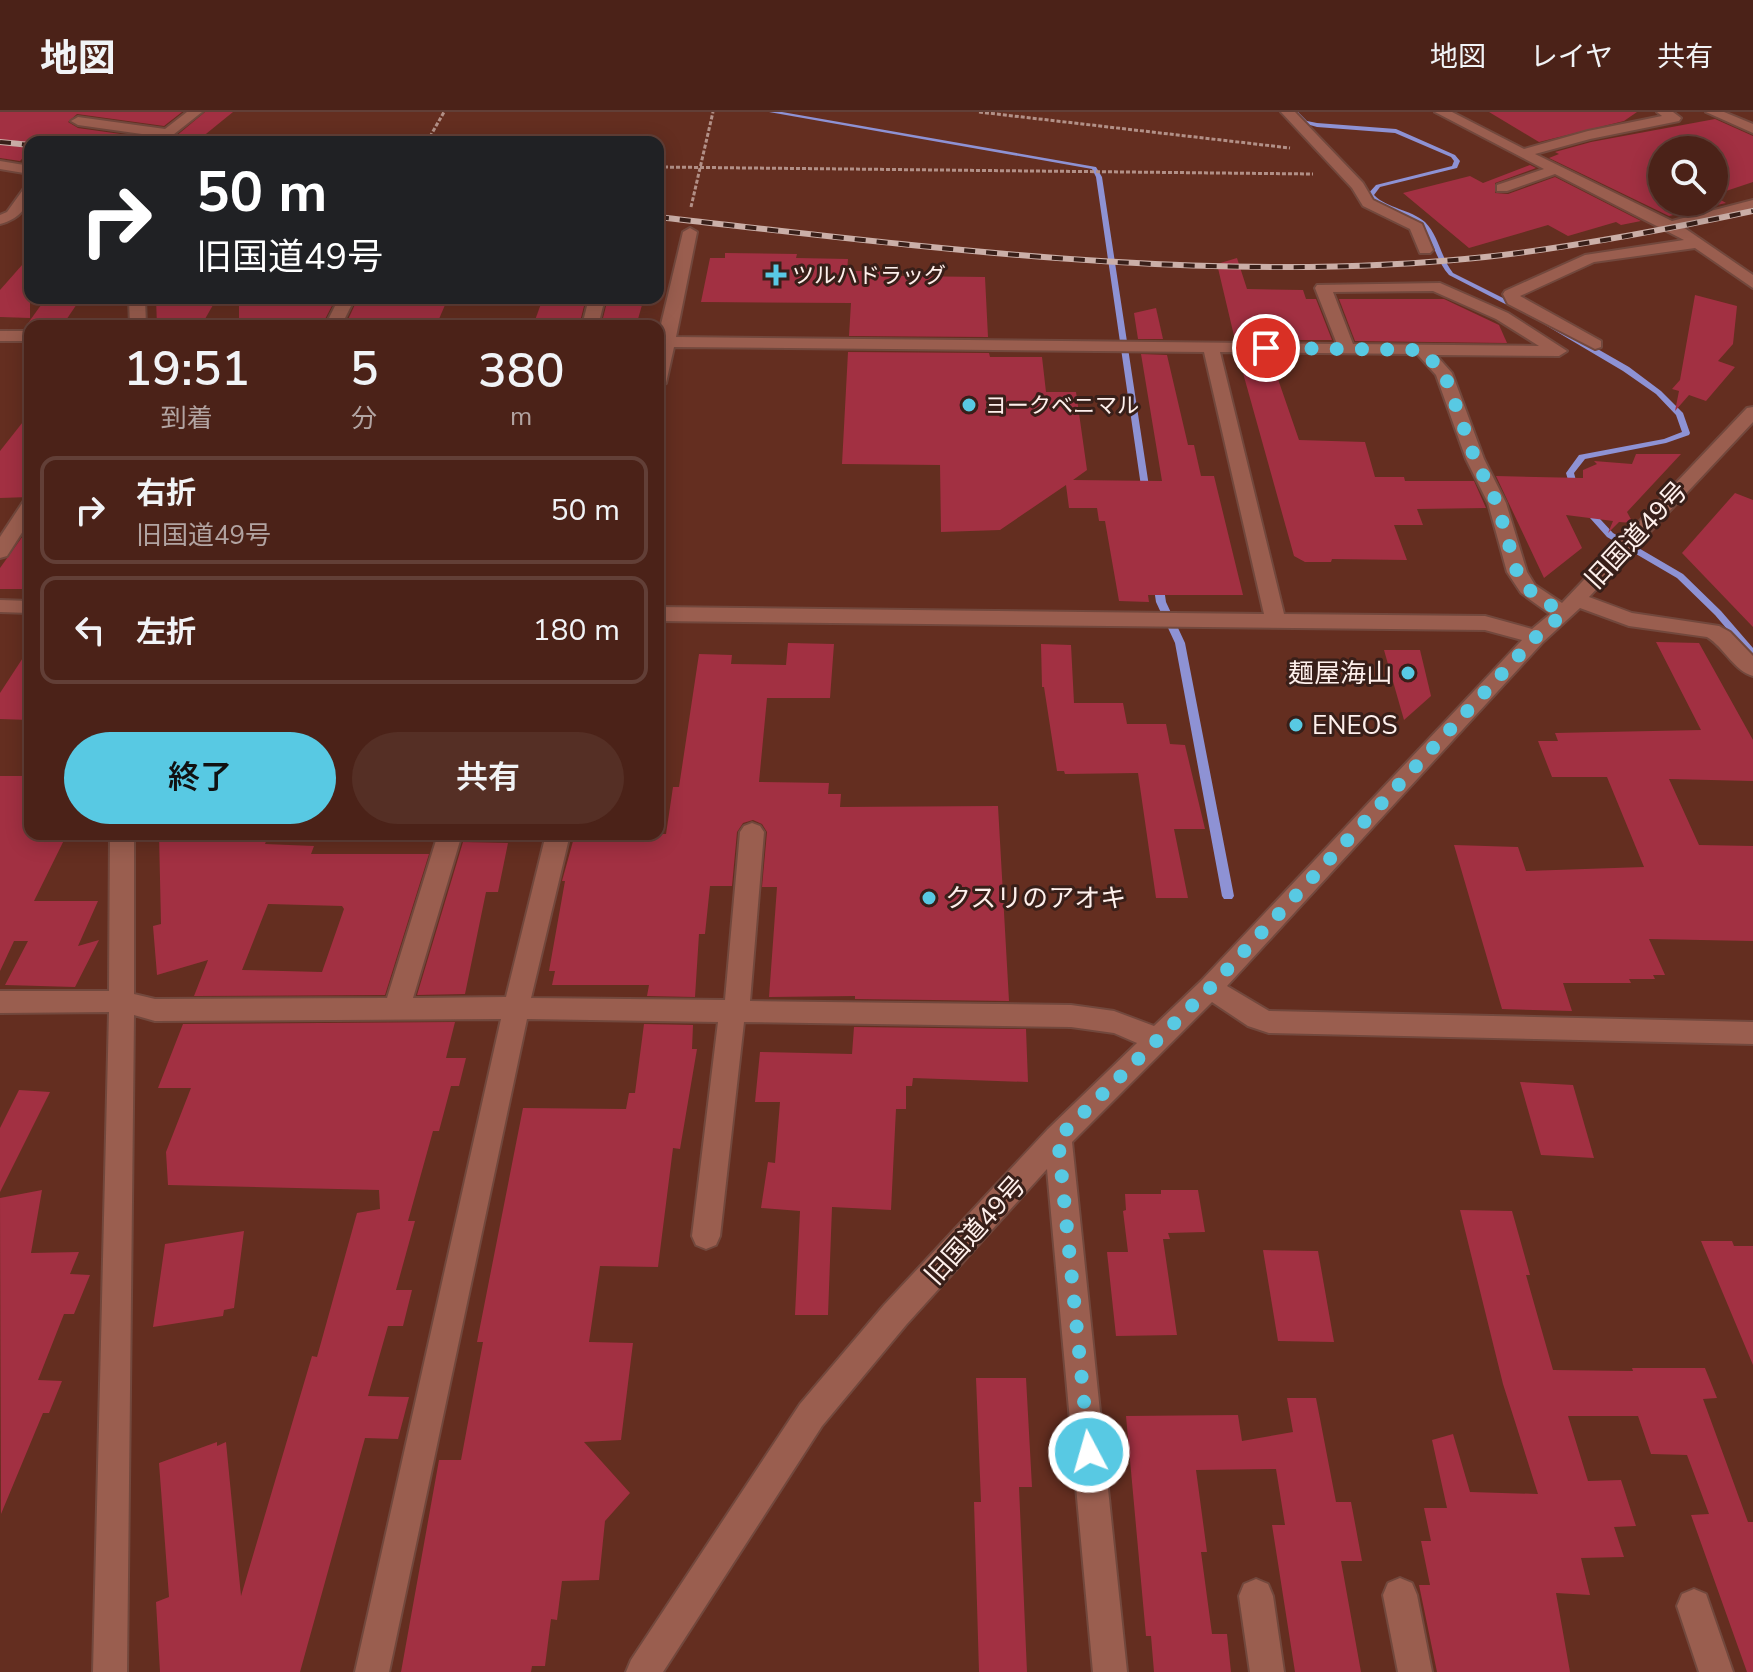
<!DOCTYPE html>
<html lang="ja">
<head>
<meta charset="utf-8">
<style>
  body { margin:0; font-family:"Nunito Sans","Noto Sans JP",sans-serif; background:#552f25; color:#f1f3f6; height:100vh; display:flex; flex-direction:column; font-size:30px; white-space:nowrap }
  * { box-sizing:border-box; margin:0 }
  p { font-size:26px; color:#b2a4a2 }
  .icon { flex:none; width:44px; height:44px; fill:none; stroke:currentColor; stroke-width:2; stroke-linecap:round; stroke-linejoin:round }
  .map { position:relative; flex:1; overflow:hidden }
  .drawer { position:absolute; left:24px; top:208px; width:640px; height:520px; display:flex; flex-direction:column; background:#4b2218; border-radius:16px; box-shadow:0 4px 20px #0003,0 0 0 2px #623f37 }
  .drawer>* { flex:none }
  .hud { position:absolute; left:24px; top:24px; width:640px; height:168px; border-radius:16px; box-shadow:0 4px 20px #0003,0 0 0 2px #623f37; background:#202124; color:#fff; overflow:hidden }
  .tools { position:absolute; left:1648px; top:24px; display:grid; gap:16px }
  .tools a { display:grid; place-items:center; width:80px; height:80px; border-radius:50%; background:#4b2218; box-shadow:0 4px 20px #0003,0 0 0 2px #623f37; font-size:40px }
  .pin { position:absolute; display:grid; place-items:center; width:68px; height:68px; color:#fff; margin:-34px; border:4px solid #fff; border-radius:50%; box-shadow:0 2px 8px #0007 }
  .me { position:absolute; width:88px; margin:-44px; rotate:354deg; stroke-linejoin:round; filter:drop-shadow(0 0 6px #0008) }
  .turn { display:flex; align-items:center; gap:28px; height:168px; padding:0 40px; font-size:36px }
  .turn .icon { width:104px; height:104px; stroke-width:2.5 }
  .turn b { display:block; font-size:56px; line-height:68px }
  .eta { display:flex; justify-content:space-evenly; align-items:center; height:136px; text-align:center }
  .eta b { font-size:48px; font-weight:600; line-height:56px }
  .action { display:flex; gap:16px; margin-top:auto; padding:16px 40px }
  .action a { flex:1; height:92px; border-radius:48px; background:#58c9e3; color:#111; font-size:32px; font-weight:600; line-height:92px; text-align:center }
  .action a+a { background:#552f25; color:#f1f3f6 }
  ul { padding:0; list-style:none }
  li { display:flex; align-items:center; gap:24px; height:108px; margin:0 16px 12px; padding:0 24px; border:4px solid #623f37; border-radius:16px }
  li div { flex:1 }
  li b { display:block; font-size:30px }
  li em { font-style:normal }
  header { display:flex; align-items:center; gap:48px; box-sizing:border-box; height:112px; padding:0 40px; background:#4b2218; border-bottom:2px solid #623f37 }
  header strong { font-size:38px }
  nav { display:flex; gap:44px; margin-inline-start:auto; font-size:28px }
  .map>svg:first-child { display:block }
  .lines { fill:none; stroke-linecap:round; stroke-linejoin:round }
  .stream { fill:#8e92d4; fill-rule:evenodd }
  .building { fill:#a23042; fill-rule:evenodd }
  .minor-casing { stroke:#72483d; stroke-width:4 }
  .path { stroke:#b29087; stroke-width:3; stroke-dasharray:4 2; stroke-linecap:butt }
  .minor { fill:#9a5e4f; fill-rule:evenodd }
  .rail-casing { stroke:#cbafa8; stroke-width:6 }
  .rail { stroke:#381f19; stroke-width:4; stroke-dasharray:11; stroke-linecap:butt }
  .route { stroke:#58c9e3; stroke-width:14; stroke-dasharray:0 25.2 }
  .poi-dot { fill:#58c9e3; stroke:#381f19; stroke-width:3 }
  .labels { text-anchor:middle; stroke-width:6; stroke-linejoin:round; paint-order:stroke }
  .far-poi-label { font-size:22px; fill:#fef0ec; stroke:#381f19; text-anchor:start }
  .street-label { font-size:26px; fill:#fef0ec; stroke:#381f19 }
  .poi-label { font-size:26px; fill:#fef0ec; stroke:#381f19; text-anchor:start }
</style>
</head>
<body>
<header>
<strong>地図</strong>
<nav><a>地図</a><a>レイヤ</a><a>共有</a></nav>
</header>
<div class="map">
<svg width="1753" height="1560" viewBox="0 0 1753 1560">
  <rect width="100%" height="100%" fill="#642e20"/>
  <g class="lines">
    <g class="stream">
      <polygon points="769,0 782,0 1096,55 1102,65 1150,381 1149,383 1143,383 1142,381 1096,65 1092,57"/>
      <path d="M1292,0H1298L1307,9L1317,11L1396,17L1455,43L1460,49L1457,56L1380,75L1374,83C1388,97 1410,97 1425,110C1439,124 1441,146 1453,161L1547,208L1629,255L1661,279L1683,301L1690,321L1689,323L1666,331L1585,347L1574,361L1579,380L1575,383L1572,382L1566,361L1579,343L1664,327L1682,320L1676,303L1656,282L1623,259L1542,211L1449,163C1436,149 1434,128 1421,114C1406,98 1382,99 1367,83L1376,73L1452,54L1454,49L1451,45L1395,21L1317,15L1303,11Z"/>
      <polygon points="1586,394 1589,395 1613,421 1683,462 1721,499 1753,536 1753,545 1750,544 1715,503 1677,466 1607,425 1582,397"/>
      <polygon points="1158,467 1163,470 1166,490 1185,531 1234,784 1232,787 1224,787 1222,784 1175,531 1156,490 1153,470"/>
    </g>
  </g>
  <g class="building">
    <polygon points="0,0 182,0 164,14 77,2 68,10 78,16 149,26 142,30 92,23 82,30 73,30 41,25 37,30 30,30 30,38 20,49 0,46"/>
    <polygon points="205,0 233,0 196,30 169,30"/>
    <polygon points="1489,0 1637,0 1624,9 1539,30"/>
    <polygon points="1715,7 1753,24 1753,70 1714,83 1714,38 1662,38 1662,90 1714,90 1714,84 1726,91 1669,104 1549,46 1559,42 1555,40 1591,30"/>
    <polygon points="1530,53 1536,56 1495,71 1495,81 1508,82 1555,65 1641,109 1621,113 1616,110 1568,124 1548,113 1469,136 1403,81 1470,64 1483,71"/>
    <polygon points="725,141 797,142 796,146 848,147 847,159 900,159 900,164 985,165 988,225 849,224 851,191 701,190 710,146 725,146"/>
    <polygon points="30,144 30,206 0,205 0,178"/>
    <polygon points="1237,146 1247,177 1303,178 1306,187 1316,187 1332,228 1235,228 1217,152"/>
    <polygon points="1695,183 1737,194 1733,232 1718,249 1735,255 1706,289 1689,283 1675,299 1679,279 1672,277 1680,268"/>
    <polygon points="46,186 81,186 62,214 26,214"/>
    <polygon points="156,186 217,186 201,214 157,214"/>
    <polygon points="239,186 336,186 322,213 307,214 239,212"/>
    <polygon points="358,186 448,186 436,214 345,214"/>
    <polygon points="543,186 586,186 579,214 533,214"/>
    <polygon points="608,186 644,186 636,214 601,214"/>
    <polygon points="1339,187 1444,187 1499,213 1507,231 1355,229"/>
    <polygon points="1156,196 1163,227 1138,227 1134,201"/>
    <polygon points="848,240 989,241 990,245 1042,245 1046,280 1076,280 1087,358 1073,368 1162,369 1141,242 1167,243 1188,333 1194,333 1201,364 1214,364 1243,483 1148,483 1149,490 1119,489 1105,409 1099,409 1097,396 1069,396 1066,373 1000,418 941,420 940,353 842,352"/>
    <polygon points="1238,243 1270,244 1299,328 1365,330 1375,365 1404,365 1405,369 1474,369 1486,396 1417,397 1423,413 1394,413 1407,448 1332,447 1331,450 1305,450 1294,444"/>
    <polygon points="30,301 30,385 0,386 0,339"/>
    <polygon points="1636,342 1681,342 1627,400 1633,411 1619,410 1608,421 1613,409 1566,403 1582,436 1544,466 1496,364 1583,366 1583,358 1597,352 1594,349 1632,352"/>
    <polygon points="1735,381 1753,388 1753,515 1682,441"/>
    <polygon points="30,414 30,477 0,477 0,456"/>
    <polygon points="1656,530 1699,531 1753,628 1753,669 1669,667 1699,733 1753,734 1753,829 1649,827 1665,863 1653,863 1655,867 1629,867 1631,871 1563,871 1572,899 1502,897 1454,733 1518,735 1526,759 1644,755 1607,665 1552,665 1538,629 1558,629 1555,621 1701,618"/>
    <polygon points="788,531 834,532 830,586 767,586 759,670 829,671 828,682 841,682 840,695 998,694 1009,889 855,887 855,884 769,885 777,775 762,775 767,720 762,712 753,708 743,711 737,720 732,774 710,774 705,822 699,822 695,885 647,884 649,873 552,873 555,859 549,859 565,769 562,769 575,722 666,722 673,675 679,675 699,542 732,543 731,552 786,553"/>
    <polygon points="1041,532 1071,533 1074,591 1123,591 1127,612 1166,612 1170,632 1185,633 1205,717 1174,717 1188,786 1156,786 1138,661 1065,662 1064,659 1057,659 1044,575 1042,575"/>
    <polygon points="30,535 30,608 0,607 0,581"/>
    <polygon points="1384,538 1420,538 1431,584 1404,608"/>
    <polygon points="0,664 30,664 30,722 67,722 34,789 98,789 78,834 99,828 75,875 5,873 28,829 14,829 0,859"/>
    <path d="M159,722H269L265,732L314,734L311,742H429L385,883L194,884L208,848L157,863L153,814L161,812ZM268,792L342,794L344,797L322,860L242,858Z"/>
    <polygon points="463,730 508,731 498,780 486,780 465,882 417,883"/>
    <polygon points="455,910 446,946 466,946 459,974 451,974 439,1019 433,1019 408,1109 415,1109 396,1178 412,1178 403,1214 388,1214 368,1284 409,1285 398,1327 365,1326 300,1560 160,1560 156,1490 169,1485 159,1351 217,1330 217,1334 226,1330 241,1484 312,1244 317,1245 357,1101 380,1097 379,1078 168,1073 166,1040 191,976 158,976 183,912"/>
    <polygon points="644,912 693,913 692,937 697,937 680,1037 673,1036 658,1155 600,1154 589,1230 633,1231 621,1328 584,1330 630,1381 605,1409 599,1468 562,1469 557,1508 551,1507 545,1554 532,1554 531,1560 401,1560 439,1348 461,1348 483,1230 477,1230 523,996 626,997 629,981 635,981"/>
    <polygon points="854,915 1026,917 1028,970 913,966 912,974 906,974 906,997 896,997 891,1098 832,1095 828,1203 795,1203 800,1099 761,1096 768,1050 775,1051 780,990 755,990 760,940 852,942"/>
    <polygon points="1520,970 1573,973 1594,1046 1541,1043"/>
    <polygon points="19,978 50,980 0,1080 0,1016"/>
    <polygon points="42,1078 31,1141 79,1140 70,1162 90,1163 74,1202 64,1202 38,1268 62,1269 49,1301 43,1301 1,1402 0,1086"/>
    <polygon points="1161,1078 1198,1078 1205,1120 1168,1121 1170,1127 1163,1127 1177,1223 1116,1224 1107,1140 1128,1140 1123,1099 1126,1098 1125,1082 1161,1082"/>
    <polygon points="1460,1098 1512,1099 1530,1163 1526,1163 1553,1258 1633,1259 1632,1256 1705,1256 1717,1286 1703,1287 1748,1410 1753,1410 1753,1560 1747,1560 1691,1403 1709,1402 1687,1343 1651,1342 1638,1304 1568,1304 1588,1369 1621,1368 1636,1414 1614,1415 1624,1445 1581,1446 1590,1483 1556,1481 1570,1560 1437,1560 1419,1473 1430,1473 1421,1429 1431,1429 1424,1396 1447,1396 1432,1328 1453,1322 1470,1380 1538,1382 1503,1272"/>
    <polygon points="244,1119 234,1196 224,1198 223,1204 153,1215 165,1132"/>
    <polygon points="1701,1129 1732,1129 1734,1134 1753,1134 1753,1253"/>
    <polygon points="1263,1138 1318,1139 1334,1230 1278,1229"/>
    <polygon points="976,1266 1026,1266 1032,1375 1019,1375 1027,1560 979,1560 974,1390 981,1390"/>
    <polygon points="1287,1286 1316,1286 1336,1390 1351,1390 1362,1449 1341,1449 1361,1560 1295,1560 1272,1413 1285,1413 1276,1357 1196,1358 1207,1440 1201,1440 1212,1522 1227,1522 1231,1560 1154,1560 1151,1524 1146,1524 1126,1304 1238,1303 1242,1329 1293,1320"/>
  </g>
  <g class="lines">
    <g class="minor-casing">
      <g id="minor">
        <polygon points="187,0 202,0 164,30 149,30 156,24 78,13 71,9 78,5 165,17"/>
        <polygon points="1281,0 1295,0 1363,71 1373,88 1422,112 1433,138 1430,141 1420,141 1410,117 1363,94 1352,76"/>
        <polygon points="1435,0 1452,0 1524,37 1588,19 1662,4 1657,0 1673,0 1681,6 1679,9 1590,27 1535,42 1672,109 1753,88 1753,96 1683,115 1753,163 1753,176 1695,136 1594,150 1520,184 1601,229 1601,235 1595,237 1508,192 1503,182 1505,179 1585,143 1684,128 1555,62 1507,79 1497,79 1497,73 1544,57"/>
        <polygon points="1706,0 1724,0 1753,12 1753,21"/>
        <polygon points="0,49 30,54 30,62 0,57"/>
        <path d="M30,74C30,94 20,107 0,112V103L7,100L25,75Z"/>
        <path d="M690,116L697,120L676,225L1337,232L1315,176L1317,173L1440,171L1508,201L1567,239L1559,244L1436,243L1452,261L1484,347L1506,391L1527,460L1535,473L1562,491L1747,296L1753,295V310L1589,485L1632,501L1719,514L1730,520L1753,544V564C1734,559 1724,535 1707,525L1629,514L1580,496L1543,530L1227,874L1269,899L1753,910V932L1269,921L1248,914L1212,890L1072,1030L1127,1560H1093L1047,1057L906,1213L822,1314L663,1560H626L631,1548L800,1292L884,1193L1048,1017L1137,931L1114,921L1071,915L744,910L720,1124L716,1133L706,1137L696,1133L692,1124L718,910L527,907L389,1560H355L501,907L155,909L134,903L127,1560H93L109,900L0,901V879H109L110,722H134V882L155,887L387,886L438,722H462L413,886L506,885L546,722H570L531,886L725,888L740,720L744,714L752,711L760,714L764,720L750,889L1071,893L1114,899L1154,914L1201,869L1522,528L1485,518L658,509V495L1264,502L1204,240L674,235L666,271L658,276V225L683,120ZM1433,179L1496,207L1539,234L1353,232L1333,180ZM1220,240L1417,242L1436,263L1466,347L1488,391L1507,460L1521,481L1550,502L1532,517L1485,504L1284,502Z"/>
        <polygon points="129,186 145,186 146,214 130,214"/>
        <polygon points="339,186 355,186 341,214 325,214"/>
        <polygon points="589,186 605,186 598,214 582,214"/>
        <rect x="0" y="219" width="30" height="10"/>
        <polygon points="30,388 30,408 7,444 0,446 0,425 23,390"/>
        <polygon points="0,488 30,489 30,501 0,500"/>
        <polygon points="1400,1466 1412,1471 1417,1483 1432,1560 1398,1560 1383,1483 1388,1471"/>
        <polygon points="1256,1467 1268,1472 1273,1484 1284,1560 1250,1560 1239,1484 1244,1472"/>
        <polygon points="1694,1477 1706,1482 1733,1560 1699,1560 1677,1494 1682,1482"/>
      </g>
    </g>
    <g class="path">
      <polyline points="979,0 1290,36"/>
      <polyline points="427,30 444,0"/>
      <polyline points="658,55 1313,62"/>
      <polyline points="691,95 713,0"/>
    </g>
    <use href="#minor" class="minor"/>
    <g class="rail-casing">
      <g id="rail">
        <polyline points="0,30 30,33"/>
        <path d="M658,105C926,135 1216,174 1485,145C1576,135 1664,118 1753,99"/>
      </g>
    </g>
    <use href="#rail" class="rail"/>
  </g>
  <g class="lines">
    <polyline class="route" points="1089,1340 1058,1026 1210,876 1536,525 1563,502 1528,477 1517,460 1497,391 1475,347 1444,261 1422,238 1266,236"/>
  </g>
  <g class="poi-dot">
    <path d="M772 151h8v8h8v8h-8v8h-8v-8h-8v-8h8z"/>
    <circle cx="969" cy="293" r="8"/>
    <circle cx="1408" cy="561" r="8"/>
    <circle cx="1296" cy="613" r="8"/>
    <circle cx="929" cy="786" r="8"/>
  </g>
  <g class="labels">
    <g class="far-poi-label">
      <text x="792" y="171">ツルハドラッグ</text>
      <text x="985" y="301">ヨークベニマル</text>
    </g>
    <g class="street-label">
      <text transform="translate(1636 423) rotate(-47)" y="9">旧国道49号</text>
      <text transform="translate(975 1118) rotate(-48)" y="9">旧国道49号</text>
    </g>
    <g class="poi-label">
      <text x="1392" y="570" text-anchor="end">麺屋海山</text>
      <text x="1312" y="622">ENEOS</text>
      <text x="945" y="795">クスリのアオキ</text>
    </g>
  </g>
</svg>
<div class="tools">
<a><svg class="icon" aria-label="search" viewBox="0 0 24 24"><circle cx="10" cy="10" r="6"/><path d="M15 15l6 6"/></svg></a>
</div>
<div class="pin" style="left:1266px;top:236px;background:#d93025"><svg class="icon" aria-label="arrive" viewBox="0 0 24 24"><path d="M6 21V4h12l-3 4 3 4H6"/></svg></div>
<svg class="me" style="left:1089px;top:1340px" viewBox="-20 -20 40 40"><circle r="17" fill="#58c9e3" stroke="#fff" stroke-width="3"/><path d="M0-11L8 9 0 5-8 9z" fill="#fff"/></svg>
<div class="hud">
<div class="turn"><svg class="icon" aria-label="right" viewBox="0 0 24 24"><path d="M7 20v-9h11M14 6l5 5-5 5"/></svg><div><b>50 m</b>旧国道49号</div></div>
</div>
<section class="drawer">
<div class="eta">
<div><b>19:51</b><p>到着</p></div>
<div><b>5</b><p>分</p></div>
<div><b>380</b><p>m</p></div>
</div>
<ul>
<li><svg class="icon" aria-label="right" viewBox="0 0 24 24"><path d="M7 20v-9h11M14 6l5 5-5 5"/></svg><div><b>右折</b><p>旧国道49号</p></div><em>50 m</em></li>
<li><svg class="icon" aria-label="left" viewBox="0 0 24 24"><path d="M17 20v-9H6M10 6l-5 5 5 5"/></svg><div><b>左折</b></div><em>180 m</em></li>
</ul>
<div class="action"><a>終了</a><a>共有</a></div>
</section>
</div>
</body>
</html>
